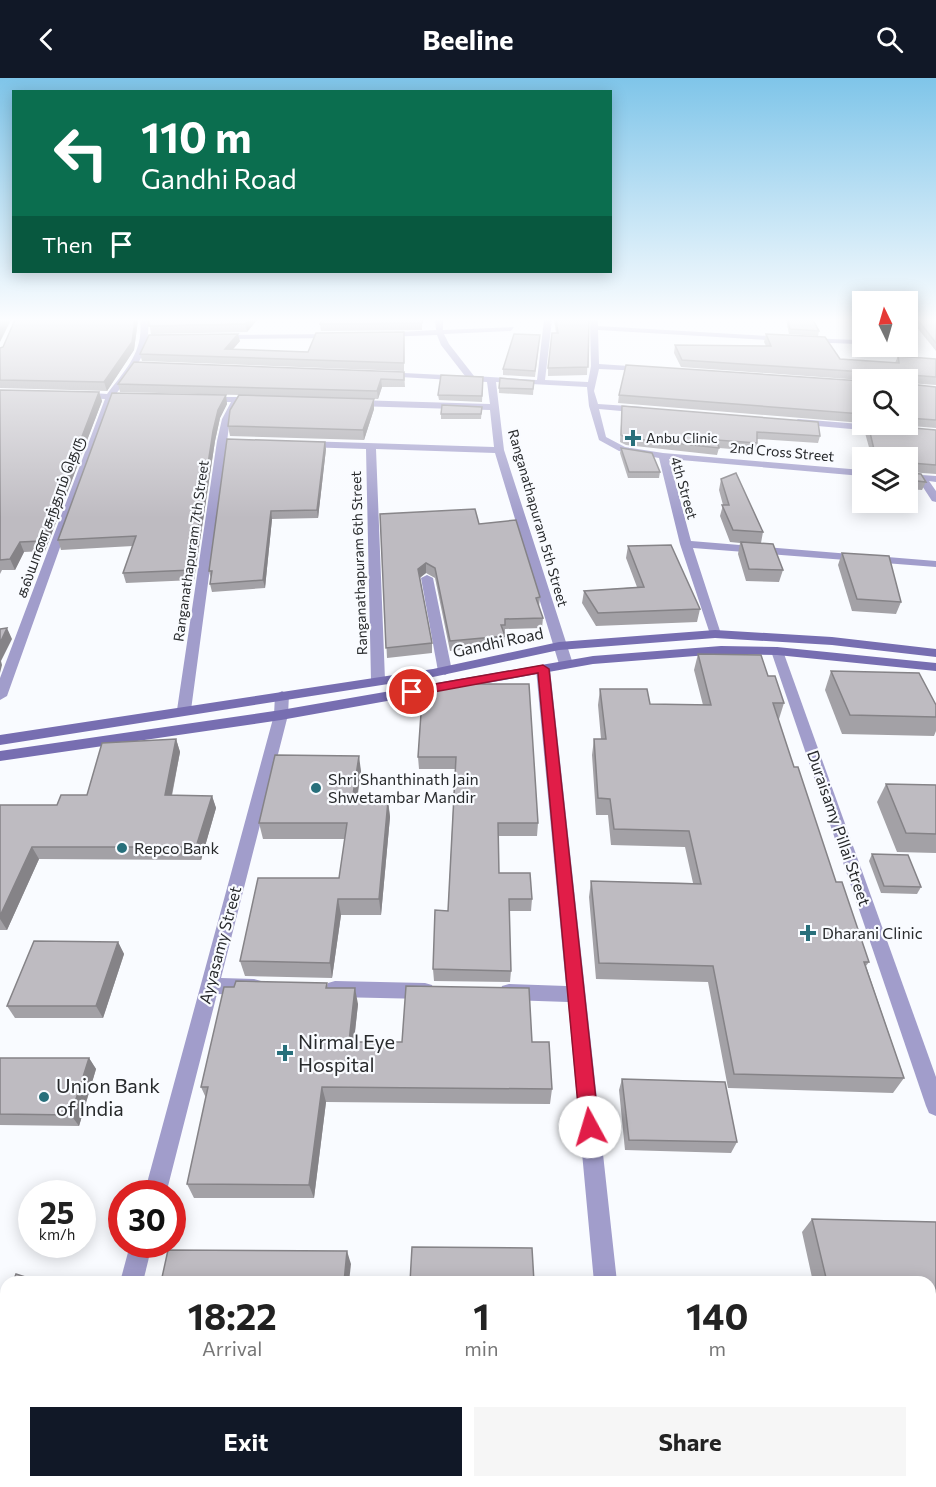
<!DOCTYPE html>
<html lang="en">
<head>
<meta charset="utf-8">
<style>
  body { margin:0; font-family:Commissioner,"Noto Sans Tamil",sans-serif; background:#f6f6f6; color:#222; height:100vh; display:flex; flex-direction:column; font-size:22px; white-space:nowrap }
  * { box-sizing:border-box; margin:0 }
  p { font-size:20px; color:#767676 }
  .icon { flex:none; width:33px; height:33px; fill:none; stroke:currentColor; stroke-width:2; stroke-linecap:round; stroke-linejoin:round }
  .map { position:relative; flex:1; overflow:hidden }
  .drawer { position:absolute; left:0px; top:1198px; width:936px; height:212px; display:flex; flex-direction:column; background:#fff; border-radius:18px 18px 0 0; box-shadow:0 3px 15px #0003 }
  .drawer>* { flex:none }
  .banner { position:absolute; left:12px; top:12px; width:600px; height:183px; border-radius:0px; box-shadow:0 3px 15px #0003; background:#0b6e4f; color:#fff; overflow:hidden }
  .needle { width:39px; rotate:355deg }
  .tools { position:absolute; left:852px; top:213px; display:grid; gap:12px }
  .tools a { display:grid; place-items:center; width:66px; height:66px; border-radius:0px; background:#fff; box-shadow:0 3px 15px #0003; font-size:30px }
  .speed { position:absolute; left:18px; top:1102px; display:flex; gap:12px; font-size:30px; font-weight:700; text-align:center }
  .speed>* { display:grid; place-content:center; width:78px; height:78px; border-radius:50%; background:#fff; box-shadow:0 3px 15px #0003; line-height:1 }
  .speed small { font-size:15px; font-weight:400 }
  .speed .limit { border:9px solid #d22; background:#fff; color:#111 }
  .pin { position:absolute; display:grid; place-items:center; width:51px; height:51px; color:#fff; margin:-26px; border:3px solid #fff; border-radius:50%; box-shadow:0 2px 6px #0007 }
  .me { position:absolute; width:66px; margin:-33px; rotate:354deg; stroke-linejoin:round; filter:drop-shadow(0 0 4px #0008) }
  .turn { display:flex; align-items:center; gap:21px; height:126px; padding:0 30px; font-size:27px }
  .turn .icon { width:78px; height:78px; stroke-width:2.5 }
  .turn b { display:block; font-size:42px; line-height:51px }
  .then { display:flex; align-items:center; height:57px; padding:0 30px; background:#0003; gap:12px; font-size:22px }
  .eta { display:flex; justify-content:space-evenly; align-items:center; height:102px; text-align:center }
  .eta b { font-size:36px; font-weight:700; line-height:42px }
  .primary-button { display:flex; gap:12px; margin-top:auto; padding:12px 30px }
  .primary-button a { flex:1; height:69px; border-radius:0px; background:#111827; color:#fff; font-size:24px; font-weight:700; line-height:69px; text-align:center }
  .primary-button a+a { background:#f6f6f6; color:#222 }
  header { display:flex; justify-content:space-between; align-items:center; height:78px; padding:0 30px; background:#111827; color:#fff; font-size:27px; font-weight:700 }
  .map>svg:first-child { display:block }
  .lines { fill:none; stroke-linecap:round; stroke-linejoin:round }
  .minor { fill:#a19dcb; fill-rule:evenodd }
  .secondary { fill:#776eb1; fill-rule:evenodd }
  .wall { fill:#a3a1a6 }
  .shaded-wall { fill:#858387 }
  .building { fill:#bebbc1; stroke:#858387; stroke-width:1.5 }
  .route { fill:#e11d48; stroke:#92132f; stroke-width:1.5 }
  .poi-dot { fill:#276f7b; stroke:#f9fbff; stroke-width:2 }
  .labels { text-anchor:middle; stroke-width:4.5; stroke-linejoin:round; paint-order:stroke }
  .far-poi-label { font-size:14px; fill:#282a2c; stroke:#f9fbff; text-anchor:start }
  .far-street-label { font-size:14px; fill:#282a2c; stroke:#f9fbff }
  .street-label { font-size:16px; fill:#282a2c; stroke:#f9fbff }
  .poi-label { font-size:16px; fill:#282a2c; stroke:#f9fbff; text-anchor:start }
  .near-poi-label { font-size:20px; fill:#282a2c; stroke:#f9fbff; text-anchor:start }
</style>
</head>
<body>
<header><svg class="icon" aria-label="back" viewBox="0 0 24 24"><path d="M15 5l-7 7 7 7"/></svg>Beeline<svg class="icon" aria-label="search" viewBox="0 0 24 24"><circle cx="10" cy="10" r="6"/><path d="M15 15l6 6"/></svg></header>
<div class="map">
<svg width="936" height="1409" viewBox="0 0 936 1409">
  <rect width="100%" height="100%" fill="#f9fbff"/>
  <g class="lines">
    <g class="minor">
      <path d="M140,242H148C151,274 134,292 116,316H130L134,319L130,322L113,321L7,618L0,622V600L105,321L79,320L75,317L79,314L107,316C125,292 144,274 140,242Z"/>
      <polygon points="435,242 443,242 443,252 514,249 511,253 444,256 449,266 474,298 537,302 544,242 552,242 545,302 588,304 591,288 590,242 598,242 598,248 787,259 788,261 784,263 598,252 599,286 644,289 648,291 644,293 599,291 594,313 598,326 643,329 647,332 643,335 599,331 606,359 625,369 663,375 862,392 862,398 669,381 691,463 936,483 936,489 693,470 721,556 719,559 711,559 680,466 659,380 619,373 599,362 589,328 587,309 496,304 504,372 573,586 566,590 559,586 495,375 376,371 385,602 378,606 373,605 371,602 366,371 304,369 299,366 304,363 494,369 490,332 355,328 351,325 355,322 490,326 487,304 383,298 379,296 383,294 465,298 441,267 437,257 383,259 379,257 383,255 436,252"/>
      <polygon points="338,256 338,260 335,260 221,261 217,259 221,257"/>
      <polygon points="808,260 857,262 861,264 857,266 805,264 805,260"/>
      <polygon points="205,319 256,319 260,322 256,325 239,324 230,341 191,632 184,636 177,632 217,363 222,341 231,324 208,324 205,323"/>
      <polygon points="798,341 885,348 890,351 885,354 795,346 794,344"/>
      <polygon points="908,396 936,398 936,404 929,403 936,413 936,424 932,423 919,403 908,402"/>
      <polygon points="427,497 433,500 452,593 445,597 438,593 421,500"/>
      <polygon points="777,569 783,573 936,999 936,1038 929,1035 926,1028 771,573"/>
      <polygon points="543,587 550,591 617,1204 594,1204 568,924 509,922 502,920 500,914 502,908 509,906 566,908 536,591"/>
      <polygon points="282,613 289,617 288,637 221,900 254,901 261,903 263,909 261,915 254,917 217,916 166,1116 144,1116 274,637 275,617"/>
      <polygon points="335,903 425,905 432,907 434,913 432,919 425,921 335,919 328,917 326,911 328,905"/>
      <polygon points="130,1167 152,1167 143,1204 120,1204"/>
      <polygon points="66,1404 92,1404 91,1409 65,1409"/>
      <polygon points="613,1404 639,1404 640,1409 614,1409"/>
    </g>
    <g class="secondary">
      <polygon points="715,552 832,559 936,571 936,579 832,567 715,560 559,572 433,599 0,667 0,657 433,591 559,564"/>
      <polygon points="721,568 777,569 936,585 936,593 777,577 721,576 593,586 281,642 0,683 0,673 281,632 593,578"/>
    </g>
  </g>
  <g class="wall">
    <polygon points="15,242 138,242 134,272 107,313 0,310 0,270 3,269"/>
    <polygon points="149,242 257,242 247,254 151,256"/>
    <polygon points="422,242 422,252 321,253 320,246"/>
    <polygon points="554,242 589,242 587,297 548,298 548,290 556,255"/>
    <polygon points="786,242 813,242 819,253 818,258 789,256"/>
    <polygon points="911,242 936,242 936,273"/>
    <polygon points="404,254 404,293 142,283 140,276 240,263 233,271 308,274"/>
    <polygon points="766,256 840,281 895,285 898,278 936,281 936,307 909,305 909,306 936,309 936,350 887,346 908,346 908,302 862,302 862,345 618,325 619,317 862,303 862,302 681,289 674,275 675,267 766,268 764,264"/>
    <polygon points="540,257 535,299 503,297 503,291"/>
    <polygon points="404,294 405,309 382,309 378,321 324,319 374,321 374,331 364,362 230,358 228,348 238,317 120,314 118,306"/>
    <polygon points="483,299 482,324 439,322 438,317"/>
    <polygon points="534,303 533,317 499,315 499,310"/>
    <polygon points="0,312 99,314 102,323 45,473 24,474 15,492 2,492 0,496"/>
    <polygon points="226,317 227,326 220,340 215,363 194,502 126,505 123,495 133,468 61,472 58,462"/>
    <polygon points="622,328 820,358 818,365 757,361 757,365 756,373 719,370 717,377 626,367 620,364"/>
    <polygon points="482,329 481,341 441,341 441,336"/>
    <polygon points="868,346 936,352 936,396 909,394 910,395 926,404 922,412 908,411 908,380 872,380 865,355"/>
    <polygon points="621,370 660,394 659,400 628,400 620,375"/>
    <polygon points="326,371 318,440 272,441 265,510 212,514 210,506 211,501 209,493"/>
    <polygon points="721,401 763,454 761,465 783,492 779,504 746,503 738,476 740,465 730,464 720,438 723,427 719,412"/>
    <polygon points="380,436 479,446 540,519 539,529 543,540 542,550 505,551 504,568 450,573 435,500 426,495 420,500 432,565 432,575 387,580"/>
    <polygon points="628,468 700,531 697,544 596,548 582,525 584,513 637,509 626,480"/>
    <polygon points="842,475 901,524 896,536 852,533 838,487"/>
    <polygon points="698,576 768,598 784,625 779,641 778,641 794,689 836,804 869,884 866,888 904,1000 893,1015 728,1010 708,904 596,901 589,819 591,803 693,805 685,769 611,767 608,737 596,737 592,677 594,661 601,661 598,627 600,611 650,626 703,627 694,592"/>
    <polygon points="831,593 936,627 936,653 934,658 842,656 825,612"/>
    <polygon points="423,606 538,745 537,758 498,758 499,795 532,821 531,833 509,833 511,893 510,904 434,903 433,891 448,833 455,691 419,691 418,679"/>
    <polygon points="176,661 180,674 172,718 212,718 216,730 201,782 39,781 7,852 0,852 0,727 57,727 87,717"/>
    <polygon points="361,693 357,723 388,723 390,739 381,837 341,837 332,900 245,898 240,883 339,800 345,761 263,761 259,745"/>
    <polygon points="886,706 936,707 936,775 897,774 877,724"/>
    <polygon points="872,776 921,809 917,816 881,815 869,783"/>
    <polygon points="118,864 124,876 103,940 15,940 7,928"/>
    <polygon points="327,905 328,910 358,926 354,964 532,964 552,1011 550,1026 326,1024 314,1120 194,1120 187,1106 206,1020 201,1009 234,909"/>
    <polygon points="0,980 89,980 96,991 79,1048 0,1047"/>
    <polygon points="622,1001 737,1064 731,1075 625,1072 619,1012"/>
    <polygon points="812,1141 936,1144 936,1409 707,1409 706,1404 930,1404 930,1204 813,1204 802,1154"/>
    <polygon points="6,1227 6,1404 8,1404 6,1409 0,1409 0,1245"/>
  </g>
  <g class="shaded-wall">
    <polygon points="4,242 11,242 0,264 0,251"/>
    <polygon points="135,242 138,242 134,272 107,313 104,304"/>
    <polygon points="249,242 257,242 247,254 246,246"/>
    <polygon points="238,256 240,263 227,278 225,271"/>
    <polygon points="381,301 382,309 378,321 377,313"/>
    <polygon points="99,314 102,323 45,473 42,463"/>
    <polygon points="226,317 227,326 220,340 215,363 194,502 192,492 213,353 218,332"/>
    <polygon points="374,321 374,331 364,362 363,352"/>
    <polygon points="325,364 326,371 318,440 317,432"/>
    <polygon points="271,433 272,441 265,510 263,502"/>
    <polygon points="20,464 24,474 15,492 10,481"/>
    <polygon points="426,485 426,495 419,500 418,491"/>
    <polygon points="7,550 12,561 1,583 2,587 0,595 0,565"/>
    <polygon points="176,661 180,674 169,730 165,717"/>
    <polygon points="359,678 361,693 354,738 352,723"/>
    <polygon points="212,718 216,730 201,782 196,769"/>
    <polygon points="388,723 390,739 381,837 379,821"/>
    <polygon points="32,769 39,781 7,852 0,841 0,838"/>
    <polygon points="338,821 341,837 332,900 330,885"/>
    <polygon points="118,864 124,876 103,940 96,928"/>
    <polygon points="355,910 358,926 352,979 349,964"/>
    <polygon points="89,980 96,991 79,1048 71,1037"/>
    <polygon points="322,1009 326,1024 314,1120 309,1107"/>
    <polygon points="347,1173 351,1186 349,1204 344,1204"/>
    <polygon points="0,1389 6,1391 6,1404 8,1404 6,1409 0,1409"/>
    <polygon points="192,1404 200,1404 199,1409 191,1409"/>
  </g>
  <g class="building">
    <polygon points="0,242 4,242 0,251"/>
    <polygon points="15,242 135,242 132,264 104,304 0,302 0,270 3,269"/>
    <polygon points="149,242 249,242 246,246 149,248"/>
    <polygon points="322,242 422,242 422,245 320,246"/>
    <polygon points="556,242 589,242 588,289 548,290 552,255 558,255"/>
    <polygon points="788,242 813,242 819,253 790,251"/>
    <polygon points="918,242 936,242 936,265"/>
    <polygon points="404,254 404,285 140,276 149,257 238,256 225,271 308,274 316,255"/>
    <polygon points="514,256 540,257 535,293 503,291"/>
    <polygon points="766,256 825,259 840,281 899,285 898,278 936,281 936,299 911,297 908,299 909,306 936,309 936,342 908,340 908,302 866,302 865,294 682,282 675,267 771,268"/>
    <polygon points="134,284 404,294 404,302 381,301 377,313 118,306"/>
    <polygon points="626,287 862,303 862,336 619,317"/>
    <polygon points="441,297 483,299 482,318 438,317"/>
    <polygon points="500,300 534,303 533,311 499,310"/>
    <polygon points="0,312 99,314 42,463 20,464 10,481 0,482"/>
    <polygon points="112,315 226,317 218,332 213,353 192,492 123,495 136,458 58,462"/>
    <polygon points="239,317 374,321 363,352 228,348 230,332"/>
    <polygon points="442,327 482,329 481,336 441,336"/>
    <polygon points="622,328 818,344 820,358 757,354 757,365 717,362 719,370 627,360 621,357"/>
    <polygon points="868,346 936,352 936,387 911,385 909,387 910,395 921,396 926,404 908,402 908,380 876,380"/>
    <polygon points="227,361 325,364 317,432 271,433 263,502 210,506 212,493 209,493"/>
    <polygon points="621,370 652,375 660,394 629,394"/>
    <polygon points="736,395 763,454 733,452 722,427 729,427 721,401"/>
    <polygon points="475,431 479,446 516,442 540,519 536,520 543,540 505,541 505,547 501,547 505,558 450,563 435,490 426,485 418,491 432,565 386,570 380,436"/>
    <polygon points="741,464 773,466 783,492 749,491"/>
    <polygon points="671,467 700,531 598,535 584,513 644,509 628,468"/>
    <polygon points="842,475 889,478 901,524 857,521"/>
    <polygon points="7,550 0,565 0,551"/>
    <polygon points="698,576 761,577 768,598 775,598 784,625 773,625 794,689 798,689 836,804 842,804 869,884 864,884 904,1000 734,996 713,888 599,885 591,803 701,806 689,753 614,751 610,721 598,720 594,661 606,661 600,611 647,611 650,626 711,627"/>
    <polygon points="831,593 919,595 936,627 936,639 850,637"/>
    <polygon points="423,606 529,606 538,745 498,745 499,795 530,795 532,821 509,821 511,893 433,891 435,832 448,833 456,679 418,679"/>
    <polygon points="176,661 165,717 212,718 196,769 32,769 0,838 0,727 57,727 61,717 87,717 102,665"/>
    <polygon points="275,677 359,678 352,723 388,723 379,821 338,821 330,885 240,883 258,800 339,800 347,745 259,745"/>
    <polygon points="886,706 936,707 936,756 906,755"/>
    <polygon points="872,776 908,777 921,809 884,808"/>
    <polygon points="34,863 118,864 96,928 7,928"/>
    <polygon points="236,903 327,905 326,910 355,910 349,964 402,964 406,908 529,910 532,964 549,964 552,1011 322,1009 309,1107 187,1106 208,1009 201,1009 224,909 234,909"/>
    <polygon points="0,980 89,980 71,1037 0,1036"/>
    <polygon points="622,1001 725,1004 737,1064 629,1062"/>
    <polygon points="812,1141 936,1144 936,1409 716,1409 715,1404 930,1404 930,1204 827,1204"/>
    <polygon points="412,1169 532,1170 534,1204 410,1204"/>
    <polygon points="168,1172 347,1173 344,1204 161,1204"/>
    <polygon points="16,1196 38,1203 37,1204 13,1204"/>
    <polygon points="6,1227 6,1387 0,1387 0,1245"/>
    <polygon points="137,1404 192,1404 191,1409 135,1409"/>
    <polygon points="246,1404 521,1404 521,1409 245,1409"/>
  </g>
  <linearGradient id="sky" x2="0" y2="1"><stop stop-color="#7fc5e9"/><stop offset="0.55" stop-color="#fcfdff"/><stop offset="1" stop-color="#fcfdff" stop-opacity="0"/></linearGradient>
  <rect width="936" height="440" fill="url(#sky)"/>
  <polygon class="route" points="543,587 549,591 599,1049 597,1055 590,1058 583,1055 580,1049 538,595 412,618 406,614 412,610"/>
  <g class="poi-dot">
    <path d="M630 351h6v6h6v6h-6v6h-6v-6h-6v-6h6z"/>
    <circle cx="316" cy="710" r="6"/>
    <circle cx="122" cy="770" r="6"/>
    <path d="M805 846h6v6h6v6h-6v6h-6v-6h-6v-6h6z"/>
    <path d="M282 966h6v6h6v6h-6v6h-6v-6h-6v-6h6z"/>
    <circle cx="44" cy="1019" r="6"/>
  </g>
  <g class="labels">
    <g class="far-poi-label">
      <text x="646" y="365">Anbu Clinic</text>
    </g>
    <g class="far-street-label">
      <text transform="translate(782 374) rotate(5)" y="5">2nd Cross Street</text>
      <text transform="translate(684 410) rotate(74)" y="5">4th Street</text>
      <text transform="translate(50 439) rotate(-70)" y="5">கல்யாண சுந்தரம் தெரு</text>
      <text transform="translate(538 440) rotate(74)" y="5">Ranganathapuram 5th Street</text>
      <text transform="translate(191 473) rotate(-82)" y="5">Ranganathapuram 7th Street</text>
      <text transform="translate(359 485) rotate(-92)" y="5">Ranganathapuram 6th Street</text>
    </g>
    <g class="street-label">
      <text transform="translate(498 564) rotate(-12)" y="6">Gandhi Road</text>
      <text transform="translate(839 750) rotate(71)" y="6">Duraisamy Pillai Street</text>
      <text transform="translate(220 867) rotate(-75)" y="6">Ayyasamy Street</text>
    </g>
    <g class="poi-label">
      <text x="328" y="707">Shri Shanthinath Jain<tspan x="328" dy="18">Shwetambar Mandir</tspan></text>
      <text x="134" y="776">Repco Bank</text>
      <text x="822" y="861">Dharani Clinic</text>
    </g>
    <g class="near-poi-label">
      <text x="298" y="971">Nirmal Eye<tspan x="298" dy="23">Hospital</tspan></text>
      <text x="56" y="1015">Union Bank<tspan x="56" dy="23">of India</tspan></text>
    </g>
  </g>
</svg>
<div class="tools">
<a><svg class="needle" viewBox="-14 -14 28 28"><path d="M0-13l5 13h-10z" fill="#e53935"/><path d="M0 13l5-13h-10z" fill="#767676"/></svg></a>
<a><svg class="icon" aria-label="search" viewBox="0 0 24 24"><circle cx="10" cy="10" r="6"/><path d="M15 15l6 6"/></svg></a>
<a><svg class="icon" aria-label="layers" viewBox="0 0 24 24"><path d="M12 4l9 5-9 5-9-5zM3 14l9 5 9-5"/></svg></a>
</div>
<div class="speed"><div>25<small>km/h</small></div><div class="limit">30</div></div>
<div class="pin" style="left:412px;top:614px;background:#d93025"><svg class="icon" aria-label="arrive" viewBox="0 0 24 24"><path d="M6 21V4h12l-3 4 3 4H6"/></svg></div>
<svg class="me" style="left:590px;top:1049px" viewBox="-20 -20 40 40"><circle r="19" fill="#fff"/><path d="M0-13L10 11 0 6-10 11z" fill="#e11d48"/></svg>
<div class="banner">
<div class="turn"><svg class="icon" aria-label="left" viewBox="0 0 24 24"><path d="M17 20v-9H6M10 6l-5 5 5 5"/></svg><div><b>110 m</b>Gandhi Road</div></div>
<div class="then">Then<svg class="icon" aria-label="arrive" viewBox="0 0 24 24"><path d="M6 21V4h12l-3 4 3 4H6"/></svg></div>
</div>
<section class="drawer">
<div class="eta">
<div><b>18:22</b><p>Arrival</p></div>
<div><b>1</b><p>min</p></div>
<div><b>140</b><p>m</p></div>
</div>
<div class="primary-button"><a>Exit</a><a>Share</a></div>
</section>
</div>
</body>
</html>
